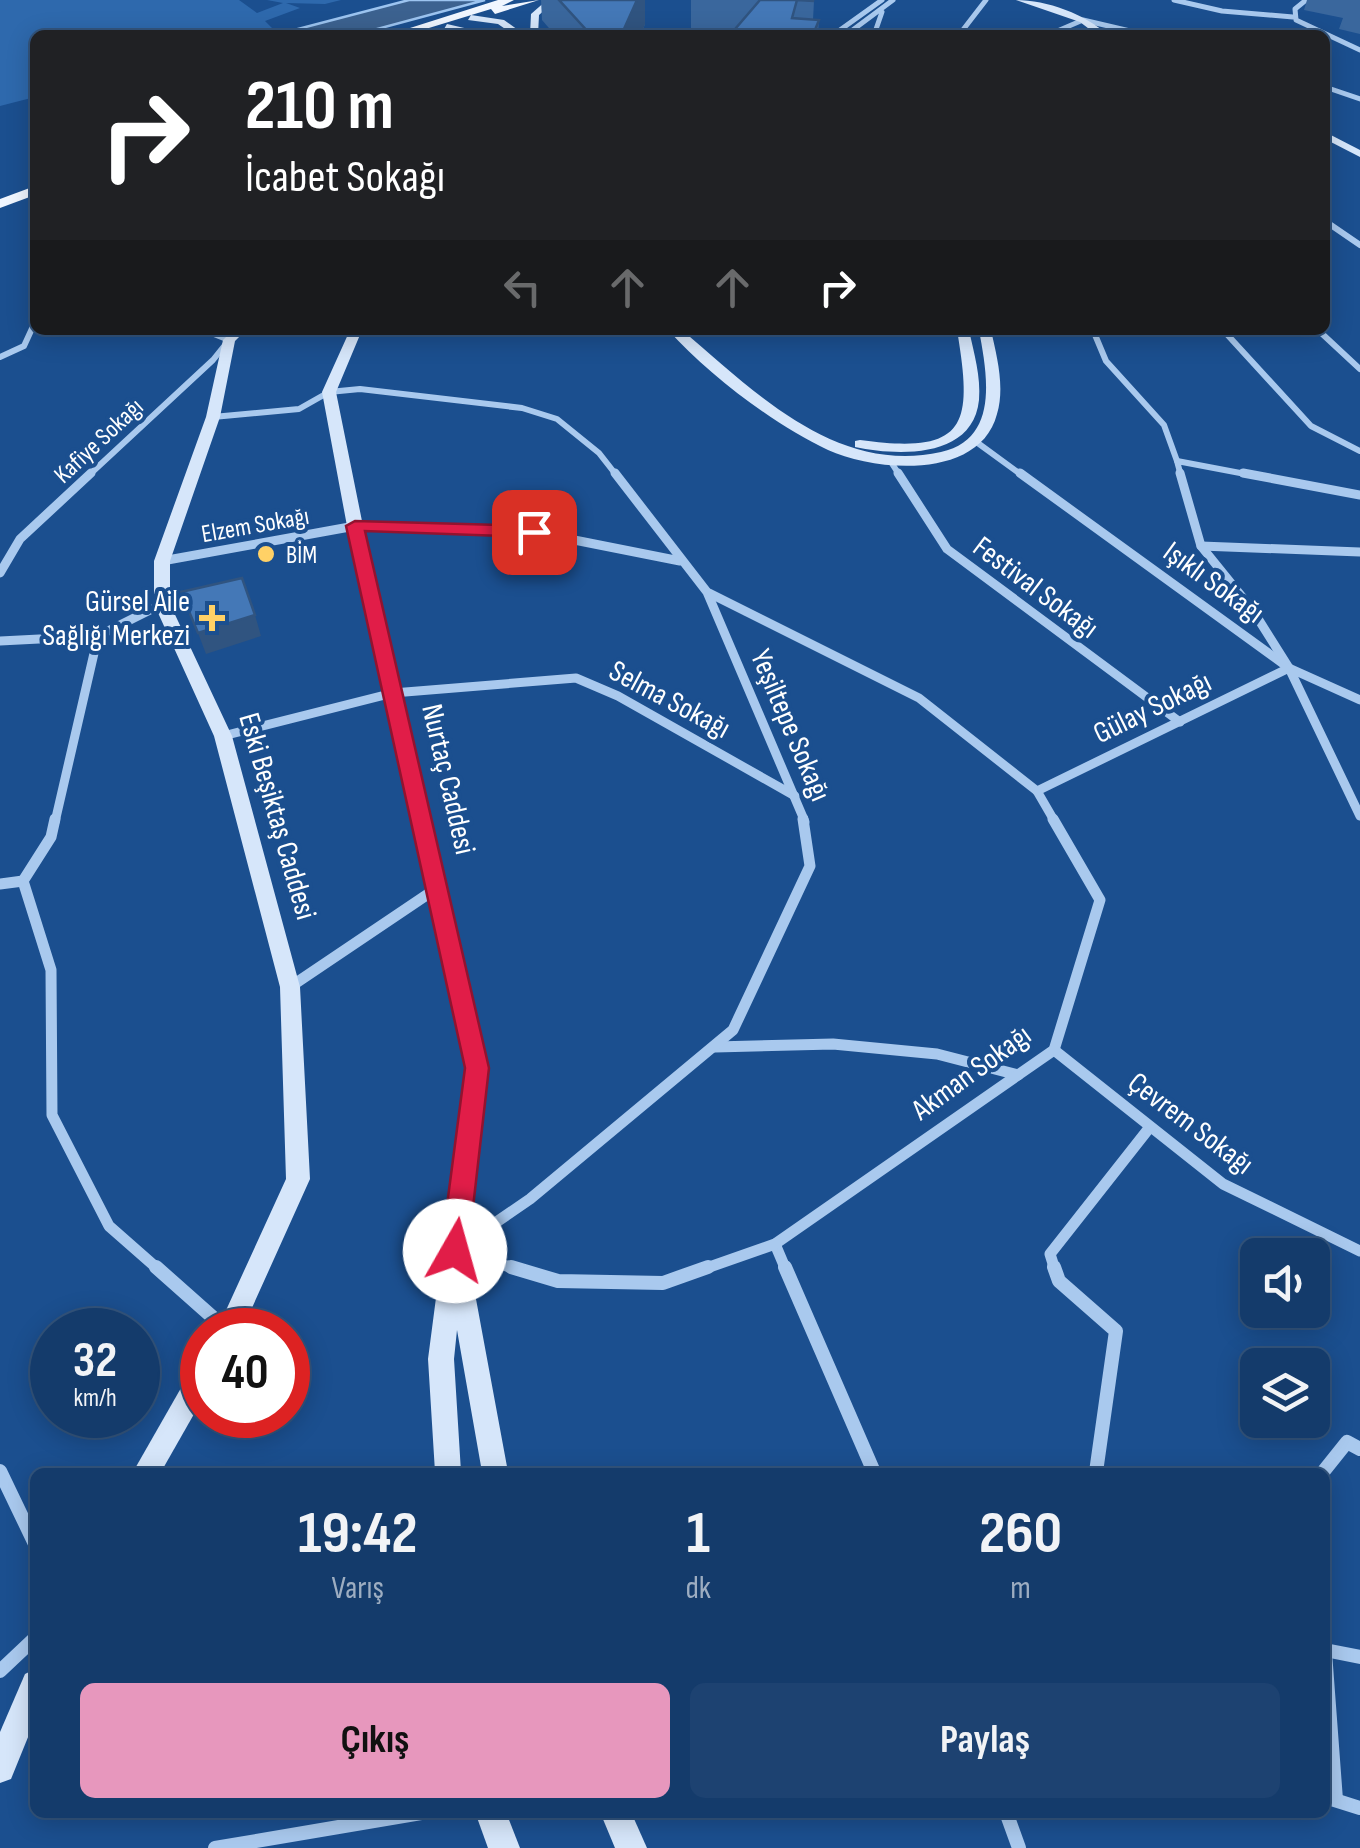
<!DOCTYPE html>
<html lang="tr">
<head>
<meta charset="utf-8">
<style>
  body { margin:0; font-family:"Sofia Sans Condensed",sans-serif; background:#1d4271; color:#f1f3f6; height:100vh; display:flex; flex-direction:column; font-size:38px; white-space:nowrap }
  * { box-sizing:border-box; margin:0 }
  p { font-size:32px; color:#9dadc1 }
  .icon { flex:none; width:55px; height:55px; fill:none; stroke:currentColor; stroke-width:2; stroke-linecap:round; stroke-linejoin:round }
  .map { position:relative; flex:1; overflow:hidden }
  .side { position:absolute; left:30px; top:1468px; width:1300px; height:350px; display:flex; flex-direction:column; background:#143b6b; border-radius:15px; box-shadow:0 5px 25px #0003,0 0 0 2px #33557e }
  .side>* { flex:none }
  .banner { position:absolute; left:30px; top:30px; width:1300px; height:305px; border-radius:15px; box-shadow:0 5px 25px #0003,0 0 0 2px #33557e; background:#202124; color:#fff; overflow:hidden }
  .tools { position:absolute; left:1240px; top:1238px; display:grid; gap:20px }
  .tools a { display:grid; place-items:center; width:90px; height:90px; border-radius:15px; background:#143b6b; box-shadow:0 5px 25px #0003,0 0 0 2px #33557e; font-size:50px }
  .speed { position:absolute; left:30px; top:1308px; display:flex; gap:20px; font-size:50px; font-weight:700; text-align:center }
  .speed>* { display:grid; place-content:center; width:130px; height:130px; border-radius:50%; background:#143b6b; box-shadow:0 5px 25px #0003,0 0 0 2px #33557e; line-height:1 }
  .speed small { font-size:25px; font-weight:400 }
  .speed .limit { border:15px solid #d22; background:#fff; color:#111 }
  .pin { position:absolute; display:grid; place-items:center; width:85px; height:85px; color:#fff; margin:-42px; border-radius:20px; box-shadow:0 5px 15px #0006 }
  .me { position:absolute; width:110px; margin:-55px; rotate:7deg; stroke-linejoin:round; filter:drop-shadow(0 0 8px #0008) }
  .turn { display:flex; align-items:center; gap:35px; height:210px; padding:0 50px; font-size:45px }
  .turn .icon { width:130px; height:130px; stroke-width:2.5 }
  .turn b { display:block; font-size:70px; line-height:85px }
  .lanes { display:flex; align-items:center; height:95px; padding:0 50px; background:#0003; justify-content:center; gap:50px; direction:ltr }
  .lanes .off { opacity:.35 }
  .eta { display:flex; justify-content:space-evenly; align-items:center; height:170px; text-align:center }
  .eta b { font-size:60px; font-weight:700; line-height:70px }
  .cta { display:flex; gap:20px; margin-top:auto; padding:20px 50px }
  .cta a { flex:1; height:115px; border-radius:15px; background:#e797bd; color:#111; font-size:40px; font-weight:700; line-height:115px; text-align:center }
  .cta a+a { background:#1d4271; color:#f1f3f6 }
  .map>svg:first-child { display:block }
  .green { fill:#2e69ad }
  .water { fill:#3c6290; stroke:#9cc4f0; stroke-width:2.5 }
  .lines { fill:none; stroke-linecap:round; stroke-linejoin:round }
  .street-far4 { stroke:#a9c9ee; stroke-width:5 }
  .street-far3 { stroke:#a9c9ee; stroke-width:6 }
  .street-far2 { stroke:#a9c9ee; stroke-width:9 }
  .street-far1 { stroke:#a9c9ee; stroke-width:11 }
  .street { stroke:#a9c9ee; stroke-width:14 }
  .secondary { fill:#d6e6fa; fill-rule:evenodd }
  .primary { fill:#f0f6ff; fill-rule:evenodd }
  .wall { fill:#3a679d }
  .shaded-wall { fill:#305480 }
  .building { fill:#4478b7; stroke:#305480; stroke-width:2.5 }
  .route { fill:#e11d48; stroke:#92132f; stroke-width:2.5 }
  .poi-dot { fill:#ffd166; stroke:#1b4f8f; stroke-width:4 }
  .labels { text-anchor:middle; stroke-width:8; stroke-linejoin:round; paint-order:stroke }
  .far-street-label { font-size:25px; fill:#fff; stroke:#1b4f8f }
  .far-poi-label { font-size:25px; fill:#fff; stroke:#1b4f8f; text-anchor:start }
  .street-label { font-size:30px; fill:#fff; stroke:#1b4f8f }
  .poi-label { font-size:30px; fill:#fff; stroke:#1b4f8f; text-anchor:end }
</style>
</head>
<body>
<div class="map">
<svg width="1360" height="1848" viewBox="0 0 1360 1848">
  <rect width="100%" height="100%" fill="#1b4f8f"/>
  <polygon class="green" points="0,0 239,0 257,13 283,3 267,0 341,0 325,4 286,3 300,8 265,21 278,34 275,35 35,35 35,97 0,106"/>
  <polygon class="water" points="409,0 485,0 355,35 275,35"/>
  <g class="lines">
    <g class="street-far4">
      <polyline points="1174,0 1222,11 1293,17"/>
      <polyline points="1306,0 1295,9 1296,20 1360,50"/>
      <polyline points="833,35 882,0"/>
      <polyline points="846,35 893,0"/>
      <polyline points="874,35 882,12"/>
      <polyline points="959,35 986,0"/>
      <polyline points="1048,35 1083,20 1147,35"/>
      <polyline points="1325,87 1360,99"/>
    </g>
    <g class="street-far3">
      <polyline points="1325,221 1360,245"/>
      <polyline points="1093,330 1106,361 1164,425 1177,461"/>
      <polyline points="1223,330 1311,426 1360,451"/>
      <polyline points="1318,330 1360,369"/>
      <polyline points="0,357 24,346 35,322"/>
      <polyline points="213,417 299,409 329,392 360,389 522,408 557,419 599,453 617,476"/>
      <polyline points="975,441 1023,476"/>
      <polyline points="891,462 900,476"/>
      <polyline points="88,476 213,360 229,340 204,330"/>
      <polyline points="1181,476 1177,461 1256,476"/>
    </g>
    <g class="street-far2">
      <polyline points="615,473 707,592 805,822"/>
      <polyline points="898,473 947,549 1180,722"/>
      <polyline points="1020,473 1289,668 1360,700"/>
      <polyline points="1180,473 1201,546 1252,609 1289,668 1360,816"/>
      <polyline points="1243,473 1360,495"/>
      <polyline points="1201,546 1360,552"/>
      <polyline points="162,561 355,526 534,532 680,561"/>
      <polyline points="0,573 20,539 91,473"/>
      <polyline points="709,593 919,698 1037,791 1055,822"/>
      <polyline points="98,636 162,604"/>
      <polyline points="0,641 98,636 55,822"/>
      <polyline points="223,736 393,693 576,678 618,696 795,796"/>
      <polyline points="1037,791 1289,668"/>
    </g>
    <g class="street-far1">
      <polyline points="23,881 51,837 55,819"/>
      <polyline points="23,881 51,970 52,1115 109,1226 159,1270"/>
      <polyline points="0,884 23,881"/>
      <polyline points="290,987 437,888"/>
      <polyline points="715,1047 833,1044 937,1054 1018,1075"/>
      <polyline points="1054,1050 1223,1184 1360,1251"/>
      <polyline points="775,1244 786,1270"/>
      <polyline points="460,1247 530,1199 733,1030 810,866 803,819"/>
      <polyline points="456,1251 520,1270"/>
      <polyline points="701,1270 775,1244 1054,1050 1100,900 1053,819"/>
      <polyline points="1055,1270 1050,1254 1150,1127"/>
    </g>
    <g class="street">
      <polyline points="156,1267 227,1330"/>
      <polyline points="511,1267 558,1281 663,1283 708,1267"/>
      <polyline points="785,1267 874,1472"/>
      <polyline points="1054,1267 1059,1281 1116,1331 1096,1472"/>
      <polyline points="0,1471 35,1544"/>
      <polyline points="1323,1472 1347,1442 1360,1449"/>
      <polyline points="1325,1650 1360,1657"/>
      <polyline points="1325,1652 1336,1800"/>
      <polyline points="0,1671 35,1638"/>
      <polyline points="1325,1797 1360,1808"/>
      <polyline points="1006,1812 1019,1848"/>
      <polyline points="215,1848 427,1812"/>
    </g>
    <g class="secondary">
      <polygon points="547,0 556,0 539,15 538,35 530,35 531,14"/>
      <path d="M1016,0C1047,0 1085,14 1108,35H1097L1080,22Z"/>
      <polygon points="471,15 504,20 525,35 514,35 498,24 468,20"/>
      <polygon points="447,24 486,33 488,35 444,29"/>
      <polygon points="1325,132 1360,150 1360,157 1325,139"/>
      <polygon points="233,330 246,330 235,341 220,417 170,561 170,604 232,736 300,987 310,1179 242,1330 217,1330 286,1179 280,987 214,736 154,604 154,561 206,417 223,340"/>
      <polygon points="350,330 362,330 336,392 363,526 488,1068 465,1263 471,1272 508,1472 482,1472 457,1330 454,1359 461,1472 435,1472 428,1359 466,1068 347,526 322,392"/>
      <path d="M668,330H682C755,392 836,475 941,452C1000,439 987,374 979,330H991C997,357 1005,387 997,414C980,480 876,472 828,450C773,424 709,375 668,330Z"/>
      <path d="M957,330H969C974,353 981,377 979,400C973,459 898,456 855,447V441L860,440C968,455 973,425 957,330Z"/>
      <polygon points="202,1363 202,1400 161,1472 133,1472 193,1367"/>
      <polygon points="35,1669 35,1720 11,1779 0,1783 0,1732 25,1674"/>
      <polygon points="475,1812 506,1812 520,1848 488,1848"/>
      <polygon points="600,1812 631,1812 647,1848 615,1848"/>
    </g>
    <g class="primary">
      <polygon points="498,0 514,0 502,6 539,0 495,14 491,9 406,35 388,35"/>
      <polygon points="35,186 35,195 0,208 0,199"/>
    </g>
  </g>
  <g class="wall">
    <polygon points="541,0 645,0 645,24 641,35 555,35 542,20"/>
    <polygon points="691,0 812,0 814,1 813,20 819,20 818,35 691,35"/>
    <polygon points="1307,0 1360,0 1360,34 1339,29 1343,18 1304,10"/>
  </g>
  <g class="shaded-wall">
    <polygon points="637,0 645,0 645,24 641,35 625,35 624,29"/>
    <polygon points="255,615 261,636 206,654 198,633"/>
  </g>
  <g class="building">
    <polygon points="559,0 637,0 624,29 627,35 591,35"/>
    <polygon points="760,0 812,0 814,1 797,0 792,18 819,20 813,35 730,35"/>
    <polygon points="242,578 255,615 198,633 181,592"/>
  </g>
  <polygon class="route" points="355,521 534,526 543,532 534,537 365,531 489,1068 468,1251 464,1260 455,1263 445,1260 441,1251 465,1068 346,526"/>
  <g class="poi-dot">
    <circle cx="266" cy="554" r="10"/>
    <path d="M207 603h10v10h10v10h-10v10h-10v-10h-10v-10h10z"/>
  </g>
  <g class="labels">
    <g class="far-street-label">
      <text transform="translate(98 440) rotate(-43)" y="9">Kafiye Sokağı</text>
      <text transform="translate(255 524) rotate(-10)" y="9">Elzem Sokağı</text>
    </g>
    <g class="far-poi-label">
      <text x="286" y="563">BİM</text>
    </g>
    <g class="street-label">
      <text transform="translate(1214 582) rotate(36)" y="10">Işıklı Sokağı</text>
      <text transform="translate(1036 587) rotate(37)" y="10">Festival Sokağı</text>
      <text transform="translate(670 699) rotate(28)" y="10">Selma Sokağı</text>
      <text transform="translate(1152 707) rotate(-26)" y="10">Gülay Sokağı</text>
      <text transform="translate(791 725) rotate(67)" y="10">Yeşiltepe Sokağı</text>
      <text transform="translate(449 779) rotate(77)" y="10">Nurtaç Caddesi</text>
      <text transform="translate(278 816) rotate(74)" y="10">Eski Beşiktaş Caddesi</text>
      <text transform="translate(971 1072) rotate(-36)" y="10">Akman Sokağı</text>
      <text transform="translate(1191 1123) rotate(37)" y="10">Çevrem Sokağı</text>
    </g>
    <g class="poi-label">
      <text x="190" y="611">Gürsel Aile<tspan x="190" dy="34">Sağlığı Merkezi</tspan></text>
    </g>
  </g>
</svg>
<div class="tools">
<a><svg class="icon" aria-label="sound" viewBox="0 0 24 24"><path d="M4 9h4l5-4v14l-5-4H4zM17 9q2 3 0 6"/></svg></a>
<a><svg class="icon" aria-label="layers" viewBox="0 0 24 24"><path d="M12 4l9 5-9 5-9-5zM3 14l9 5 9-5"/></svg></a>
</div>
<div class="speed"><div>32<small>km/h</small></div><div class="limit">40</div></div>
<div class="pin" style="left:534px;top:532px;background:#d93025"><svg class="icon" aria-label="arrive" viewBox="0 0 24 24"><path d="M6 21V4h12l-3 4 3 4H6"/></svg></div>
<svg class="me" style="left:455px;top:1251px" viewBox="-20 -20 40 40"><circle r="19" fill="#fff"/><path d="M0-13L10 11 0 6-10 11z" fill="#e11d48"/></svg>
<div class="banner">
<div class="turn"><svg class="icon" aria-label="right" viewBox="0 0 24 24"><path d="M7 20v-9h11M14 6l5 5-5 5"/></svg><div><b>210 m</b>İcabet Sokağı</div></div>
<div class="lanes"><svg class="icon off" aria-label="left" viewBox="0 0 24 24"><path d="M17 20v-9H6M10 6l-5 5 5 5"/></svg><svg class="icon off" aria-label="ahead" viewBox="0 0 24 24"><path d="M12 20V5M6 11l6-6 6 6"/></svg><svg class="icon off" aria-label="ahead" viewBox="0 0 24 24"><path d="M12 20V5M6 11l6-6 6 6"/></svg><svg class="icon" aria-label="right" viewBox="0 0 24 24"><path d="M7 20v-9h11M14 6l5 5-5 5"/></svg></div>
</div>
<section class="side">
<div class="eta">
<div><b>19:42</b><p>Varış</p></div>
<div><b>1</b><p>dk</p></div>
<div><b>260</b><p>m</p></div>
</div>
<div class="cta"><a>Çıkış</a><a>Paylaş</a></div>
</section>
</div>
</body>
</html>
